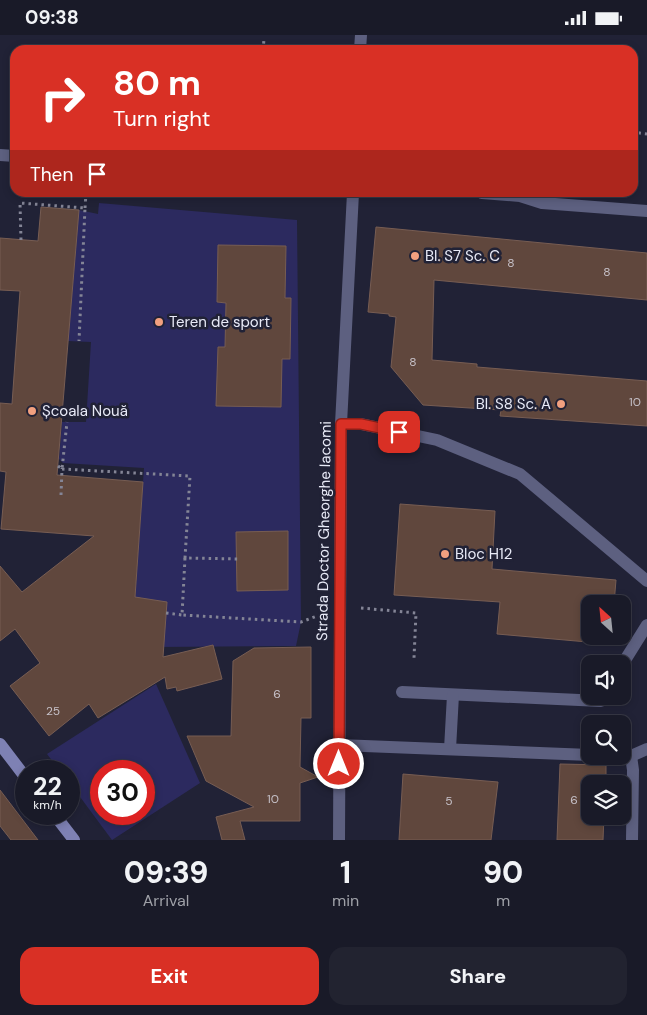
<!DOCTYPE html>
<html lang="en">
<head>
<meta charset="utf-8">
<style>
  body { margin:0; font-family:"DM Sans",sans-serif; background:#222330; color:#f1f3f6; height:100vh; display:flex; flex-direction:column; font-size:19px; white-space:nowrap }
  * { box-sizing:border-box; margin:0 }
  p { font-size:16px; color:#9fa1a8 }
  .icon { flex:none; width:28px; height:28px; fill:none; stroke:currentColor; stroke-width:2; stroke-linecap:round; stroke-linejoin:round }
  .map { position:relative; height:805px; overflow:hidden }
  .details { display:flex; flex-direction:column; background:#191a28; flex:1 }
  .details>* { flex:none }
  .banner { position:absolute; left:10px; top:10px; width:628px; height:152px; border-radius:15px; box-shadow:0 2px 8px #0003,0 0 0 1px #373845; background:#d93025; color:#fff; overflow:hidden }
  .needle { width:32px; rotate:333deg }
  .buttons { position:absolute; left:581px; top:560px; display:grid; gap:10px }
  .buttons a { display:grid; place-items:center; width:50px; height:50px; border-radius:10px; background:#191a28; box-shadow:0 2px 8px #0003,0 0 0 1px #373845; font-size:25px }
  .speed { position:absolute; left:15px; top:725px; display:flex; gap:10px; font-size:25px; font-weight:700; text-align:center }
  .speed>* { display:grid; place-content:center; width:65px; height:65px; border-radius:50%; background:#191a28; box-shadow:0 2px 8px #0003,0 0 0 1px #373845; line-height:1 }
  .speed small { font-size:12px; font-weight:400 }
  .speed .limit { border:8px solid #d22; background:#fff; color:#111 }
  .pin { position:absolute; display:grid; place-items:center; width:42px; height:42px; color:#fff; margin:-21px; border-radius:10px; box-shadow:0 2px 8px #0006 }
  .me { position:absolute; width:55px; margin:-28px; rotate:0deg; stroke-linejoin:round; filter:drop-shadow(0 0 4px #0008) }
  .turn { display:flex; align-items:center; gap:18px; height:105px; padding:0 20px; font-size:22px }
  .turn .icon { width:65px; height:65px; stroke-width:2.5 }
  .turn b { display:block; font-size:35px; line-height:42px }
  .then { display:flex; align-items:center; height:48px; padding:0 20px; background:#0003; gap:10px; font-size:19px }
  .eta { display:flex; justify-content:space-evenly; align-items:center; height:85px; text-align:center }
  .eta b { font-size:30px; font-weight:800; line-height:35px }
  .action { display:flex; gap:10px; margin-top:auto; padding:10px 20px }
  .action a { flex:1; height:58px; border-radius:15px; background:#d93025; color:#fff; font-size:20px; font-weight:800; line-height:58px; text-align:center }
  .action a+a { background:#222330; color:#f1f3f6 }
  .status { display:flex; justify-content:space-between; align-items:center; height:35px; padding:0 25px; background:#191a28; direction:ltr }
  .status svg { height:14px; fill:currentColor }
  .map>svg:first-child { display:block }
  .green { fill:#2c2a5f; fill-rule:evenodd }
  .building { fill:#60473d; stroke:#775d53 }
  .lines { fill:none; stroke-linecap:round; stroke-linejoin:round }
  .path { stroke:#848596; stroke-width:3; stroke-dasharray:2.5 4; stroke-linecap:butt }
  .lane { stroke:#5d6080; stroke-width:12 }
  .street { stroke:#5d6080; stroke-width:12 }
  .secondary { stroke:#7e81b4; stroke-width:12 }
  .route-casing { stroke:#8d1f18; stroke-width:12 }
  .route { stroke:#d93025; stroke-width:9 }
  .poi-dot { fill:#f2a07f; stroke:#212236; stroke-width:2 }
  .labels { text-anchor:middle; stroke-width:5; stroke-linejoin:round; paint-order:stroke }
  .number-label { font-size:12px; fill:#c6c1c8 }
  .poi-label { font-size:15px; fill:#e8eaf7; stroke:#212236; text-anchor:start }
  .street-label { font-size:15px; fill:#e8eaf7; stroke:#212236 }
</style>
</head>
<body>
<div class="status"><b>09:38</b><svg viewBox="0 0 49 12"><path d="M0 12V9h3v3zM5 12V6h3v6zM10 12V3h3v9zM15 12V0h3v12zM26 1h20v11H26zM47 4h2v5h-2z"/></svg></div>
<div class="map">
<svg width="647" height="805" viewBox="0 0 647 805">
  <rect width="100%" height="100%" fill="#212236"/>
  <g class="green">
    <path d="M99,168L297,185L301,587L296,611L155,612L135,562L144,433L63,428L59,424L62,387H86L91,307L68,306L79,175L98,179ZM286,211L285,263H291L290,324H282L217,370L218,312H225L226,268L217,267Z"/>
    <path d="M156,649L200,748L112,805L69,747V736H60L47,719ZM101,736H144V779H101Z"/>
  </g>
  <g class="building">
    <polygon points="41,172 79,175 57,440 143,447 135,562 167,567 163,622 213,610 222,644 177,656 176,652 167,654 165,642 98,683 89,669 49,701 10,651 40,628 15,594 0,606 0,531 22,557 94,501 1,494 6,437 0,436 0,368 12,369 20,256 0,255 0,203 38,206"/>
    <polygon points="376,192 647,218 647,265 434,245 432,325 477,329 477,332 647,346 647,391 500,381 501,375 423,370 391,332 396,282 389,281 389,279 368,277"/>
    <polygon points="218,210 286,211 285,263 291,263 290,324 282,324 281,372 216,371 218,312 225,312 226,268 217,267"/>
    <polygon points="400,469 495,476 492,534 616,545 614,569 590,569 590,601 611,601 610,609 497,599 500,567 394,560"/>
    <polygon points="288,496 288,555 237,556 236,497"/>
    <polygon points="311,612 311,683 301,683 300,732 318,742 300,748 300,786 240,786 245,805 222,805 216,782 254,772 206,746 187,701 231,701 233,626 254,613"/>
    <polygon points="560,729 606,730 606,749 590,749 590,781 604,781 603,805 557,805"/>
    <polygon points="403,739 498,747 491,805 399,805"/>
    <polygon points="0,755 38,805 11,805 0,791"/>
  </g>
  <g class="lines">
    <g class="path">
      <polyline points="263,15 264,4"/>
      <polyline points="632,97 647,99"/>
      <polyline points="85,173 86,158"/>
      <polyline points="21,205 20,168 85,173 79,306"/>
      <polyline points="58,431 62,434 67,387"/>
      <polyline points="61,460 62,434 190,441 185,523 238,524"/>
      <polyline points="185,523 182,580 301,587 317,581"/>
      <polyline points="361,573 416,578 414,623"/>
      <polyline points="166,578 182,580"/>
    </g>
    <g class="lane">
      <polyline points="341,389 361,389 437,405 520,439 647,546"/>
      <polyline points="622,630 647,590"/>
      <polyline points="402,657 601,666 604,661"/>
      <polyline points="450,714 453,660"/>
      <polyline points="631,721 647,714"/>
    </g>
    <g class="street">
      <polyline points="360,15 361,0"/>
      <polyline points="0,120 15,121"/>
      <polyline points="482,158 520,161 542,168 647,176"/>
      <polyline points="339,710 590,720"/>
      <polyline points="622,721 631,721 633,735 632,805"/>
      <polyline points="339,805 341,389 353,158"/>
    </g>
    <g class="secondary">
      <polyline points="0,709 26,743"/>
      <polyline points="54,779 74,805"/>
    </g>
  </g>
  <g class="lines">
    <g class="route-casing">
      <polyline id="route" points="339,729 341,389 361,389 399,397"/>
    </g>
    <use href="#route" class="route"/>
  </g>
  <g class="poi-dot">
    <circle cx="415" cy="221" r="5"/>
    <circle cx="159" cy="287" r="5"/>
    <circle cx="561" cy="369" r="5"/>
    <circle cx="32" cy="376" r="5"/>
    <circle cx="445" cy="519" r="5"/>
  </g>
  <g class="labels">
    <g class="number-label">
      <text x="511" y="232">8</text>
      <text x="607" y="241">8</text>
      <text x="413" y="331">8</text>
      <text x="635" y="371">10</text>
      <text x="277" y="663">6</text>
      <text x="53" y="680">25</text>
      <text x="273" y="768">10</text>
      <text x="574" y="769">6</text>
      <text x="449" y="770">5</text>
    </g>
    <g class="poi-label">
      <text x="425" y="226">Bl. S7 Sc. C</text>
      <text x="169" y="292">Teren de sport</text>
      <text x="551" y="374" text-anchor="end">Bl. S8 Sc. A</text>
      <text x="42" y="381">Școala Nouă</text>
      <text x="455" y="524">Bloc H12</text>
    </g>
    <g class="street-label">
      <text transform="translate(324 496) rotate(-89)" y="5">Strada Doctor Gheorghe Iacomi</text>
    </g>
  </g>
</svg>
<div class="buttons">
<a><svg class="needle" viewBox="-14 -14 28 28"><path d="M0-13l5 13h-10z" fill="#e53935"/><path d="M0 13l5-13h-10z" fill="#9fa1a8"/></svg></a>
<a><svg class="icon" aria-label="sound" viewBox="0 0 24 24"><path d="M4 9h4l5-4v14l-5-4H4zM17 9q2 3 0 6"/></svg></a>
<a><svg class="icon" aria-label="search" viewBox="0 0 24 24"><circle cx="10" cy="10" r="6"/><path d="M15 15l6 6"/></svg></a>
<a><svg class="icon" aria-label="layers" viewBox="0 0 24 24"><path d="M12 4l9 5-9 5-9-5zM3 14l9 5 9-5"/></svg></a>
</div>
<div class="speed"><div>22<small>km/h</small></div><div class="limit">30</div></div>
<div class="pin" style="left:399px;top:397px;background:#d93025"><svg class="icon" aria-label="arrive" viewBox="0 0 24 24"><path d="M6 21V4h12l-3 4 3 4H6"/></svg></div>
<svg class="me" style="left:339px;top:729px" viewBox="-20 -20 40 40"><circle r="17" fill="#d93025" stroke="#fff" stroke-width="3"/><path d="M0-11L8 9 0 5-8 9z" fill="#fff"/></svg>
<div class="banner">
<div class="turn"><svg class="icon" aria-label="right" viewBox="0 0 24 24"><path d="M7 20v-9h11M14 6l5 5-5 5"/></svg><div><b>80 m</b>Turn right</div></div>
<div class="then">Then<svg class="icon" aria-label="arrive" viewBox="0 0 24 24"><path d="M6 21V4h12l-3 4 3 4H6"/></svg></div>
</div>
</div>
<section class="details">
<div class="eta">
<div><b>09:39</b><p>Arrival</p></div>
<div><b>1</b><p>min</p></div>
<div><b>90</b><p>m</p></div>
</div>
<div class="action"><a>Exit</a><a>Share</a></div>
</section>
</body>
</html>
